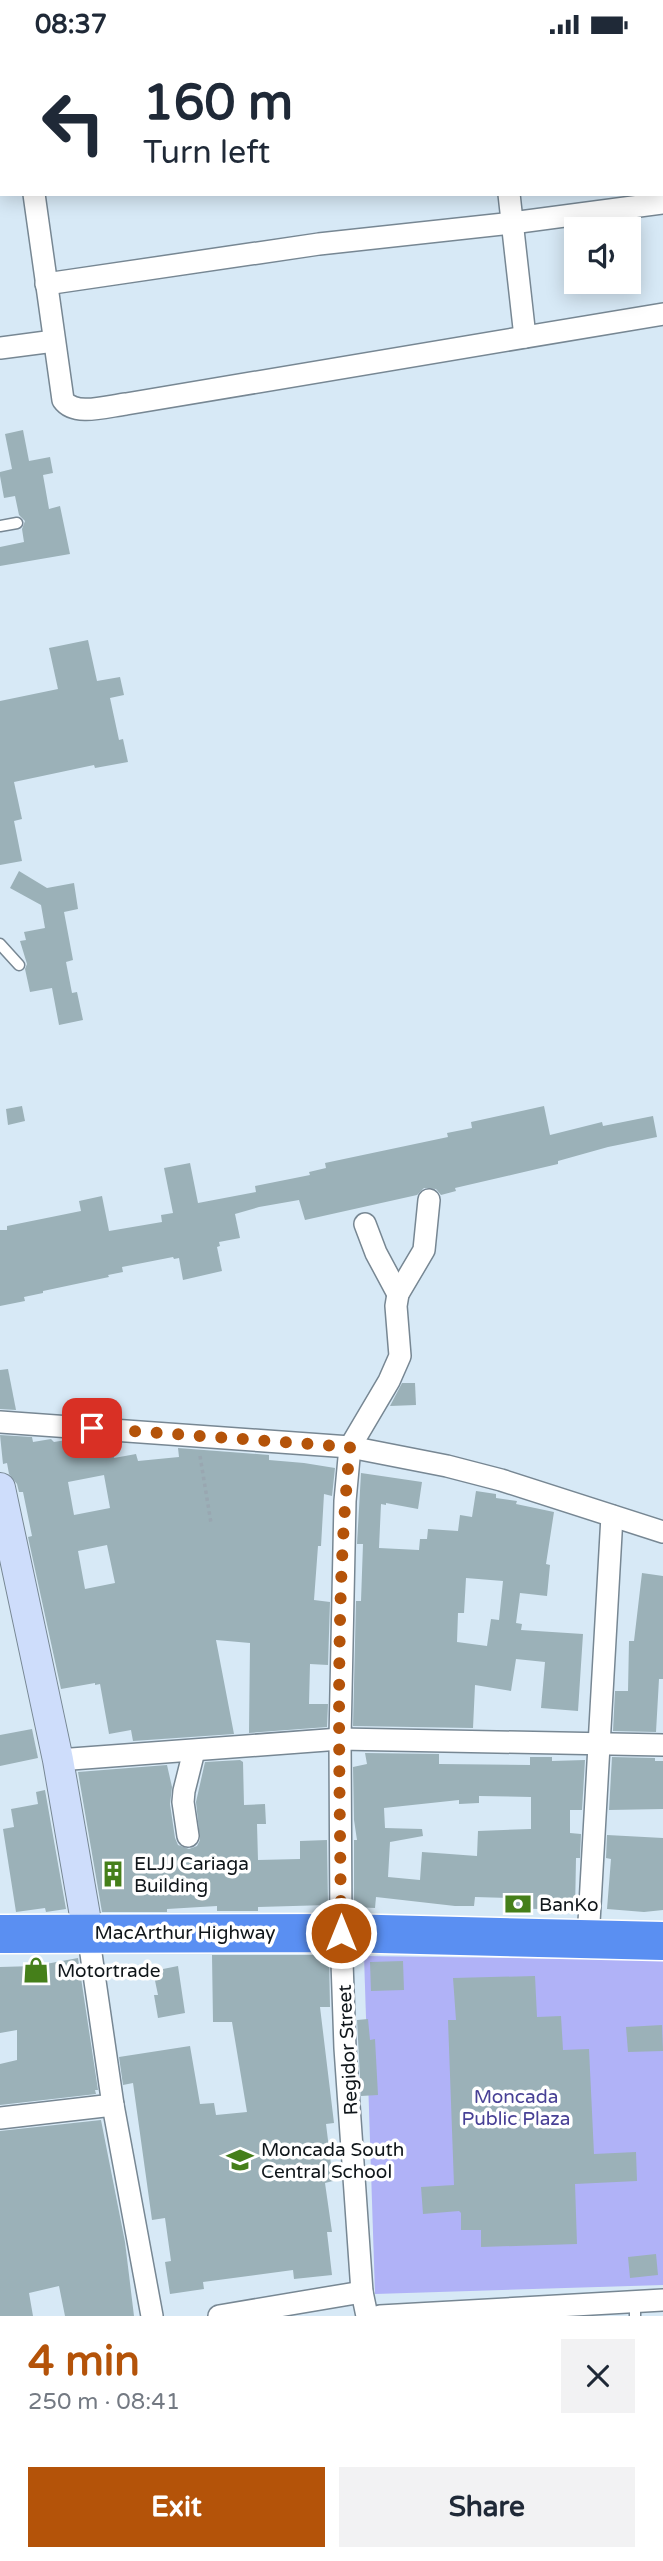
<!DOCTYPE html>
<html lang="en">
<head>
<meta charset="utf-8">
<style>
  body { margin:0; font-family:"Varela Round",sans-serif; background:#f2f2f3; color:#1f2937; height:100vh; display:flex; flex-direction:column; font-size:26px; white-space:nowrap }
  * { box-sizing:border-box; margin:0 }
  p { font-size:23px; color:#747a83 }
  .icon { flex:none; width:38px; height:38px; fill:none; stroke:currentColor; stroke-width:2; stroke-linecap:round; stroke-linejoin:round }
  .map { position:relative; height:2267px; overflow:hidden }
  .drawer { display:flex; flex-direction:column; background:#fff; flex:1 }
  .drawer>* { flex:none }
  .top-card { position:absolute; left:0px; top:0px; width:663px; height:147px; box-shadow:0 4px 18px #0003; background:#fff; color:#1f2937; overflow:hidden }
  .buttons { position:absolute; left:564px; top:168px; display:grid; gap:14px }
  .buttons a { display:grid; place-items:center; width:77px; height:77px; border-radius:0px; background:#fff; box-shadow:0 4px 18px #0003; font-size:35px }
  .pin { position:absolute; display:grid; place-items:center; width:60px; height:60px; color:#fff; margin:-30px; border-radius:14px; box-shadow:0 4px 10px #0006 }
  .me { position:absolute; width:77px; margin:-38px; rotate:0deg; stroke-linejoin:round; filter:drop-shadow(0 0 5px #0008) }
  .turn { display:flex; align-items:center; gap:24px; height:147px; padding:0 28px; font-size:32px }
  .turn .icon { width:91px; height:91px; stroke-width:2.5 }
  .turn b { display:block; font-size:49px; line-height:60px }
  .round { display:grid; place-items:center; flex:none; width:74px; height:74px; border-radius:0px; background:#f2f2f3 }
  .headline { display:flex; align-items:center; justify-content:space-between; height:119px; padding:0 28px }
  h1 { font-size:42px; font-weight:700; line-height:52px; color:#b45309 }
  .cta { display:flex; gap:14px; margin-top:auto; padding:14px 28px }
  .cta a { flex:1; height:80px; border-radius:0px; background:#b45309; color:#fff; font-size:28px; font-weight:700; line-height:80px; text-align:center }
  .cta a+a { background:#f2f2f3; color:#1f2937 }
  .status { display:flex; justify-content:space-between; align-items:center; height:49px; padding:0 35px; background:#fff; direction:ltr }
  .status svg { height:19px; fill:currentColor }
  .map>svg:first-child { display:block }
  .green { fill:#b0b2f7 }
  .building { fill:#9bb1b8; fill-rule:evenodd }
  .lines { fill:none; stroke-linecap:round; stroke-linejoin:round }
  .lane-casing { stroke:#778793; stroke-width:13 }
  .street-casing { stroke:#778793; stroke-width:24 }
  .secondary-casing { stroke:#778793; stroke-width:32 }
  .highway-casing { stroke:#fff; stroke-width:41 }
  .path { stroke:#99a7b1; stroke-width:3.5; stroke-dasharray:3.5 3.5; stroke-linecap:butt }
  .lane { stroke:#fff; stroke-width:10 }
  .street { stroke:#fff; stroke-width:21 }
  .secondary { stroke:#ceddfb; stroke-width:30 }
  .highway { stroke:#5a8ff2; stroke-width:38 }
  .route { stroke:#b45309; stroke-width:12; stroke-dasharray:0 21.6 }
  .labels { text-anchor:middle; stroke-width:7; stroke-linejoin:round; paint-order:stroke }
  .poi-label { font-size:19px; fill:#10161a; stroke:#fff; text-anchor:start }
  .street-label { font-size:19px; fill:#10161a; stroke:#fff }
  .park-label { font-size:19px; fill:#484196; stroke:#fff }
</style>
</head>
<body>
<div class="status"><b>08:37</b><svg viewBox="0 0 49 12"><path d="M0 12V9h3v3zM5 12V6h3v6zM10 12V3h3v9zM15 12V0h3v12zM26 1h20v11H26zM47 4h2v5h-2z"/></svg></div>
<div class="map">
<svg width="663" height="2267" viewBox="0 0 663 2267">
  <rect width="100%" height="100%" fill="#d7e9f6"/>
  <polygon class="green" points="364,1907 663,1911 663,2236 375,2245"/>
  <g class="building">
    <polygon points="23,381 29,412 50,408 53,424 43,426 49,460 60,457 70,505 0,517 0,498 24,493 22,480 25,472 19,466 15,447 4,449 0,427 0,423 12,420 5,385"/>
    <polygon points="88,591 97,632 120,628 124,646 110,649 119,691 123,690 128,713 95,719 94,716 14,733 22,770 14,772 22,812 0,816 0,652 58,640 49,599"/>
    <polygon points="19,822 47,839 74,834 78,860 64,863 73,911 66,913 72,944 77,943 83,971 59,976 52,939 30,943 25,920 27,915 20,892 26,891 24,883 45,879 41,856 10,839"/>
    <polygon points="22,1057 25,1072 8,1076 6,1060"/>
    <polygon points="544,1057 550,1086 602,1073 603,1077 653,1067 657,1088 608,1098 558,1112 558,1115 455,1139 456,1142 441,1146 436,1140 424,1139 417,1146 305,1171 299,1151 259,1158 235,1165 240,1189 219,1193 220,1197 217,1198 222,1222 183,1231 179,1209 174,1210 173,1208 122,1218 123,1223 108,1226 109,1228 43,1242 43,1244 24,1248 25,1252 0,1257 0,1181 7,1181 7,1177 81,1162 79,1152 102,1147 109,1182 162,1173 161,1166 173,1164 164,1119 190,1114 198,1154 256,1143 255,1137 310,1126 309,1123 326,1119 325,1114 448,1088 447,1084 472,1079 471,1073"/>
    <polygon points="8,1320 16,1361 0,1360 0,1321"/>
    <polygon points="402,1334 415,1334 416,1356 390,1357"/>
    <path d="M0,1386L32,1388L33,1393L51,1390L54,1393L66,1391L116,1394L114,1409L136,1405L138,1412L179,1408L178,1399L269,1406V1411L304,1414L335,1419L332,1447L324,1445L321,1497H318L314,1551L330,1553L328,1616L310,1615L309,1655H328L327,1678L249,1684L250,1594L216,1591L234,1685L133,1692L131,1681L109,1685L100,1635L95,1636V1634L61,1640L28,1488L32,1487L23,1443H19L17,1435L9,1425L7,1414L3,1415ZM104,1426L110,1459L74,1466L68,1433ZM107,1496L115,1534L85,1540L78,1502Z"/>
    <path d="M361,1424L422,1433L418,1460L386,1454V1456L381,1455L379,1499L419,1501L420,1490H427L428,1480L458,1482L460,1466L472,1468L476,1442L496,1445V1449L517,1452L516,1455L554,1463L546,1515L550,1516L547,1547L520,1544L516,1574L522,1575L521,1581L583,1585L578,1662L541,1659L545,1613L516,1610L511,1642L475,1636L473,1679L353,1677L356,1552H361L363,1495H357ZM466,1529L503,1532L499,1571L491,1570L487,1597L457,1593L458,1564H464Z"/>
    <polygon points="642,1524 663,1527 663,1630 659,1630 656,1683 613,1682 615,1642 628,1642 629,1592 634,1592"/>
    <polygon points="32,1680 38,1709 0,1717 0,1686"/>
    <path d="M365,1704L439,1705V1715L530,1716V1708H552V1712L585,1711L582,1761H570V1784L581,1785L580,1809H576L575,1864H538V1860L509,1859V1849L475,1848L474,1857H455L376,1848L375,1859L354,1858V1791H357L354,1771L353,1718L367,1715ZM479,1747L531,1748V1780L478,1782L477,1807L422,1803L420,1831L388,1828L390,1793L423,1787L422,1780L385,1779L384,1759L459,1751V1755L479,1754Z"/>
    <polygon points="612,1708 655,1709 655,1712 663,1712 663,1760 609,1761"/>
    <polygon points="240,1711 243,1713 244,1756 265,1755 266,1775 257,1775 258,1811 300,1810 300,1792 327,1791 328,1856 258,1858 258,1862 217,1862 217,1857 167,1860 167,1863 102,1863 78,1723 167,1716 172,1738 170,1755 175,1789 178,1796 189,1800 197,1797 200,1791 196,1753 205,1713"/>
    <polygon points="45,1741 66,1860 46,1863 45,1859 16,1863 3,1780 14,1778 11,1760 38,1755 36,1743"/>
    <polygon points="607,1786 663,1789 663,1861 644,1863 607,1860 611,1810 606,1809"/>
    <polygon points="212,1906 329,1906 330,1958 320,1958 334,2074 326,2075 333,2132 325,2134 332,2183 327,2183 332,2226 294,2230 293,2221 203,2233 204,2240 170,2245 165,2213 171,2212 165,2169 152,2171 133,2034 123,2036 119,2008 190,1997 200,2055 214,2054 216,2066 247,2063 232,1973 213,1973"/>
    <polygon points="78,1909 98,2041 95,2041 96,2045 0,2056 0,2015 17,2011 17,1981 0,1984 0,1918 35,1917"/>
    <polygon points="403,1912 404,1941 371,1942 370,1913"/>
    <polygon points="178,1917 185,1964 158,1969 154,1946 158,1946 153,1922"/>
    <polygon points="535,1927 537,1968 561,1967 563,2001 589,2000 594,2105 636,2103 637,2132 575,2135 577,2195 481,2198 481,2181 461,2181 461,2164 459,2162 423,2165 421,2138 454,2136 448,1971 456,1971 453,1929"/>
    <polygon points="368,1970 370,1991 375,1990 378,2046 361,2047 357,1971"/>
    <polygon points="662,1976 663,2002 628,2003 626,1978"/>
    <polygon points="101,2071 125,2193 134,2267 65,2267 59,2237 29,2244 33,2267 0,2267 0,2082"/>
    <polygon points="656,2205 658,2226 630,2229 628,2208"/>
  </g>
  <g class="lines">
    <g class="lane-casing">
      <g id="lane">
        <polyline points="0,477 17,474"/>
        <polyline points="0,895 19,916"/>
        <polyline points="635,2267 635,2253"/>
      </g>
    </g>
    <g class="street-casing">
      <g id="street">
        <polyline points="662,42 663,42"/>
        <polyline points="0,135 2,134"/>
        <path d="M34,145L63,351C75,368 108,357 126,355L663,265"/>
        <polyline points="509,145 525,288"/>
        <polyline points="46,235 319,195 512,174 663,154"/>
        <polyline points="0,299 54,292"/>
        <polyline points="365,1175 376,1204 398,1245"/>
        <polyline points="0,1373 350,1398 447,1417 501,1431 663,1483"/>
        <polyline points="58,1711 340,1690 663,1696"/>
        <polyline points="188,1787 183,1753 184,1742 194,1702"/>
        <polyline points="88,1884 113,2056 152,2267"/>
        <polyline points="588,1891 612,1467"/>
        <polyline points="0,2069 113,2056"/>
        <polyline points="219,2267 362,2243"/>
        <polyline points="367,2267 362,2243 345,1999 341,1884 340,1690 345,1452 350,1398 389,1332 400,1307 396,1257 398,1245 424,1201 429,1151"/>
        <polyline points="380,2267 663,2251"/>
      </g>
    </g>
    <g class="secondary-casing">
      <polyline id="secondary" points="0,1439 58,1711 88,1884"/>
    </g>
    <g class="highway-casing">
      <polyline id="highway" points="0,1885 341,1884 663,1892"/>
    </g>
    <polyline class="path" points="200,1407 211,1474"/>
    <use href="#lane" class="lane"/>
    <use href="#street" class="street"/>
    <use href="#secondary" class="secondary"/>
    <use href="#highway" class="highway"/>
  </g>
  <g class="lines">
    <path class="route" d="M92,1379L350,1398C334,1558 340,1723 341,1884"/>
  </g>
  <defs>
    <g id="building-bare" transform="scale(2.1)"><path d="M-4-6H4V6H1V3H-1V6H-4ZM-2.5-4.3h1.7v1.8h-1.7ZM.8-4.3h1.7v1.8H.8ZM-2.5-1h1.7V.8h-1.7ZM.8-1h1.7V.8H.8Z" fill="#457f1a" stroke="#fff" stroke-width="2.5" paint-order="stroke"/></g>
    <g id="bank-bare" transform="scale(2.1)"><path d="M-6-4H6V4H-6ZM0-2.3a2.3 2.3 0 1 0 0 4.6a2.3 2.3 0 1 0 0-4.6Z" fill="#457f1a" stroke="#fff" stroke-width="2.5" paint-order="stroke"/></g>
    <g id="shop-bare" transform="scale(2.1)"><path d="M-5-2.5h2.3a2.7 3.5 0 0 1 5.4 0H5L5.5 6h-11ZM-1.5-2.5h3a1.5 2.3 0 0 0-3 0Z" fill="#457f1a" stroke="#fff" stroke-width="2.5" paint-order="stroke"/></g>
    <g id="school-bare" transform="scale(2.1)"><path d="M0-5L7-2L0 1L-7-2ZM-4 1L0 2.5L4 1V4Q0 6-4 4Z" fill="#457f1a" stroke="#fff" stroke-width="2.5" paint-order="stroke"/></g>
  </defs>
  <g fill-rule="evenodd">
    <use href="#building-bare" x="113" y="1825"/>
    <use href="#bank-bare" x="518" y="1855"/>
    <use href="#shop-bare" x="36" y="1921"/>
    <use href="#school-bare" x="240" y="2111"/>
  </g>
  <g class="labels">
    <g class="poi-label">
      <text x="134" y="1821">ELJJ Cariaga<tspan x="134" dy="22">Building</tspan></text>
      <text x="539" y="1862">BanKo</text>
      <text x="57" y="1928">Motortrade</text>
      <text x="261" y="2107">Moncada South<tspan x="261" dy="22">Central School</tspan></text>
    </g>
    <g class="street-label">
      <text x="185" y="1890">MacArthur Highway</text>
      <text transform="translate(347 2001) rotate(-93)" y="7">Regidor Street</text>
    </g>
    <g class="park-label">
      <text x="516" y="2054">Moncada<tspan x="516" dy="22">Public Plaza</tspan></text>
    </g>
  </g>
</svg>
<div class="buttons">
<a><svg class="icon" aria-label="sound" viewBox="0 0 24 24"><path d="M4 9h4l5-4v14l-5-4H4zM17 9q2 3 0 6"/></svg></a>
</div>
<div class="pin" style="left:92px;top:1379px;background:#d93025"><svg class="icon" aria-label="arrive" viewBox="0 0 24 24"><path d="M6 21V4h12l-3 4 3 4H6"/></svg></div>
<svg class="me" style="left:341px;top:1884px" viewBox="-20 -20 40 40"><circle r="17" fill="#b45309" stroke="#fff" stroke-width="3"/><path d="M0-11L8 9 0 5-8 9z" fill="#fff"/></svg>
<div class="top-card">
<div class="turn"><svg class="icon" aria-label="left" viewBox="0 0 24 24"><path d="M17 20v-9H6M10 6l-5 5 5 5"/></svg><div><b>160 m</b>Turn left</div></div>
</div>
</div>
<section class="drawer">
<div class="headline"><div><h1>4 min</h1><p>250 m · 08:41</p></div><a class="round"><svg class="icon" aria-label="close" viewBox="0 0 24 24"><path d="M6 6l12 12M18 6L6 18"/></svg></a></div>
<div class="cta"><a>Exit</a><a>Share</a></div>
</section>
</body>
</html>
